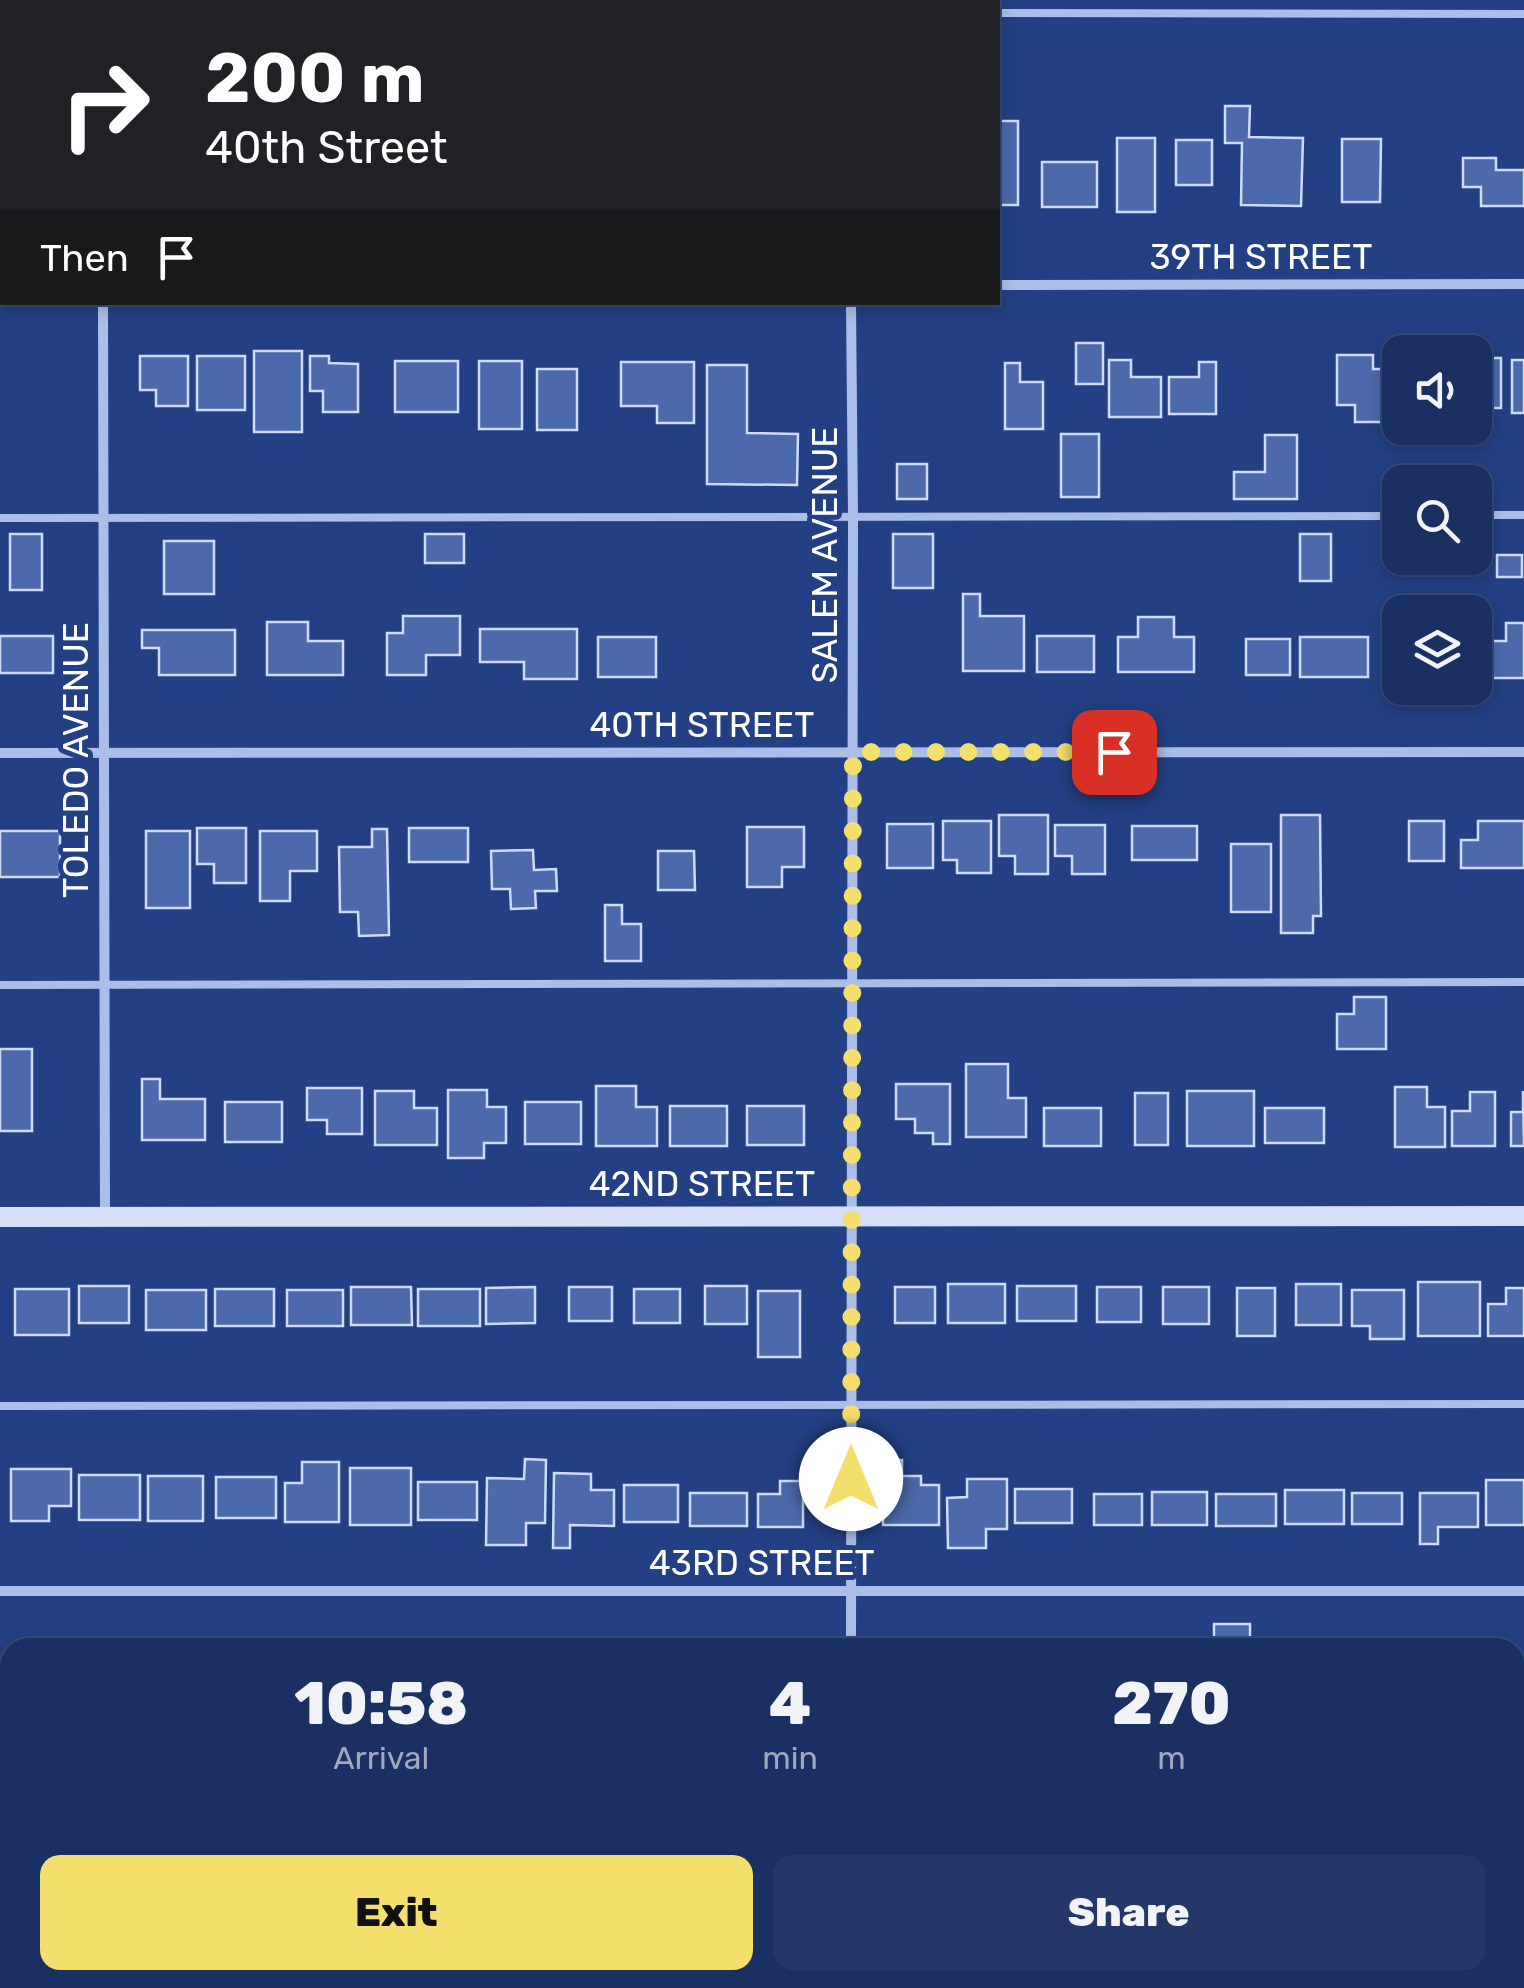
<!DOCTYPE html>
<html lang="en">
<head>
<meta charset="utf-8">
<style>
  body { margin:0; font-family:Rubik,sans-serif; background:#233868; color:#f1f3f6; height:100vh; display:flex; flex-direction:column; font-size:38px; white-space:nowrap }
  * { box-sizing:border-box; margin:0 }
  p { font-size:32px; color:#9fa9be }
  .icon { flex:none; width:55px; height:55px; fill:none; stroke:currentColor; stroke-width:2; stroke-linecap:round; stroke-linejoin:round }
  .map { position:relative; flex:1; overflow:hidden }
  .details { position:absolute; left:0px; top:1638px; width:1525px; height:352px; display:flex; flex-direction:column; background:#1a3062; border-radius:30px 30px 0 0; box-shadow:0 5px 15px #0003,0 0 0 2px #384b77 }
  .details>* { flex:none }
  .hud { position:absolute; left:0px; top:0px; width:1000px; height:305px; box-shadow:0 5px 15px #0003,0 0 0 2px #384b77; background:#202124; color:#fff; overflow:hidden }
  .controls { position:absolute; left:1382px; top:335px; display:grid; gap:20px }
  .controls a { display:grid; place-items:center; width:110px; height:110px; border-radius:20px; background:#1a3062; box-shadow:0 5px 15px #0003,0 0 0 2px #384b77; font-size:50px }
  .pin { position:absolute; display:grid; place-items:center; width:85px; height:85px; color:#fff; margin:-42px; border-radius:20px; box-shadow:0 5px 15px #0006 }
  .me { position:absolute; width:110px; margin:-55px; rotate:0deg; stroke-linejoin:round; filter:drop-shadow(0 0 8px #0008) }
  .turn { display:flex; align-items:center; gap:35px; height:210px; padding:0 40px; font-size:45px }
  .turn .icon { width:130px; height:130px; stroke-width:2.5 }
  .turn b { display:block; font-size:70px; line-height:85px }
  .then { display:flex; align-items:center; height:95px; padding:0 40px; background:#0003; gap:20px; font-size:38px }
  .eta { display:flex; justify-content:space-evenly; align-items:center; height:170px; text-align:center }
  .eta b { font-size:60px; font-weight:800; line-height:70px }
  .button { display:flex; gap:20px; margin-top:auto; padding:20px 40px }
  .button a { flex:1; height:115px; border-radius:20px; background:#f4df6d; color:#111; font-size:40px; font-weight:800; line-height:115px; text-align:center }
  .button a+a { background:#233868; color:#f1f3f6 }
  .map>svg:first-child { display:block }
  .building { fill:#4b69ab; stroke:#cedbf6; stroke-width:2.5 }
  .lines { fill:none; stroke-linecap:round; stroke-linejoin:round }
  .lane { stroke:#aabee8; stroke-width:8 }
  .street { stroke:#aabee8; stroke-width:10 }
  .secondary { stroke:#d5dff7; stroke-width:20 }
  .route { stroke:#f4df6d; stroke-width:18; stroke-dasharray:0 32.4 }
  .labels { text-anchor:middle; stroke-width:10; stroke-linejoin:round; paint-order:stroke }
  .street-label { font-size:35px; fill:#fff; stroke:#224083 }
</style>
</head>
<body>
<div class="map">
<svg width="1524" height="1988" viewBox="0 0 1524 1988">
  <rect width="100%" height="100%" fill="#224083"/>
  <g class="building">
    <polygon points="1225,106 1250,106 1249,137 1303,138 1301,206 1241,205 1242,143 1225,143"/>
    <rect x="998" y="121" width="20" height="84"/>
    <rect x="1117" y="138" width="38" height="74"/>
    <polygon points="1342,139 1381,139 1380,202 1342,202"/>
    <rect x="1176" y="140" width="36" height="45"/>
    <polygon points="1463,158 1496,158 1496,170 1524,170 1524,206 1481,206 1481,187 1463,187"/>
    <rect x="1042" y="162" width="55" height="45"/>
    <rect x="1076" y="343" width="27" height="41"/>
    <rect x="254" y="351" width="48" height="81"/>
    <rect x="1391" y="354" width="9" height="52"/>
    <polygon points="1337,355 1373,355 1373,369 1387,369 1387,422 1355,422 1355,405 1337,405"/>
    <polygon points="140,356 188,356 188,406 156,406 156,390 140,390"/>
    <rect x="197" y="356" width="48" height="54"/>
    <polygon points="310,356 329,356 329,363 358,364 358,412 323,412 323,391 310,391"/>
    <rect x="1475" y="358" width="26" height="50"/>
    <polygon points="1109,360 1131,360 1131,377 1161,377 1161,417 1109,417"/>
    <rect x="1512" y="360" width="12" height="53"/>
    <rect x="395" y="361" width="63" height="51"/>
    <rect x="479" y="361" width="43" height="68"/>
    <polygon points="621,362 694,362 694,423 657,423 657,406 621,406"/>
    <polygon points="1199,362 1216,362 1216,414 1169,414 1169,377 1199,377"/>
    <polygon points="1005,363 1020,363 1020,382 1043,382 1043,429 1005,429"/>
    <polygon points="707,365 747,365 747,433 798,434 797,485 707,484"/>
    <rect x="537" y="369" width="40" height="61"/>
    <rect x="1061" y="434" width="38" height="63"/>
    <polygon points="1265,435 1297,435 1297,499 1234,499 1234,472 1265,472"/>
    <rect x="897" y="464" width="30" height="35"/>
    <rect x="10" y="534" width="32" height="56"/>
    <rect x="425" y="534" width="39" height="29"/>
    <rect x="893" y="534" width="40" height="54"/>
    <rect x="1300" y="534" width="31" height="47"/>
    <rect x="164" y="541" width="50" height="53"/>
    <rect x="1497" y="555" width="25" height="22"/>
    <polygon points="963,594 980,594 980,616 1024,616 1024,671 963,671"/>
    <polygon points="403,616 460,616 460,655 426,655 426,675 387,675 387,633 403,633"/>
    <polygon points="1138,617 1174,617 1174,637 1194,637 1194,672 1118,672 1118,637 1138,637"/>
    <polygon points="267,622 308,622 308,641 343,641 343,675 267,675"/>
    <polygon points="1506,623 1524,623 1524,678 1485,678 1485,641 1506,641"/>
    <polygon points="480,629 577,629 577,679 524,679 524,662 480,662"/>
    <polygon points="142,630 235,630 235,675 159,675 159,648 142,648"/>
    <rect x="0" y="636" width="53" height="37"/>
    <rect x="1037" y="636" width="57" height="36"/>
    <rect x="1382" y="636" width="18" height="36"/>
    <rect x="598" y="637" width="58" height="40"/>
    <rect x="1300" y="637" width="68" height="40"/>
    <rect x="1246" y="639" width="44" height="36"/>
    <polygon points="999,815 1048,815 1048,874 1015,874 1015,856 999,856"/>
    <polygon points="1281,815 1320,815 1321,916 1313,916 1313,933 1281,933"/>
    <polygon points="943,821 991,821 991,873 957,873 957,860 943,860"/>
    <rect x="1409" y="821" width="35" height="40"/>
    <polygon points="1478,821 1524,821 1524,868 1461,868 1461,840 1478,840"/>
    <rect x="887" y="824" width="46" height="44"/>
    <polygon points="1055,825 1105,825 1105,874 1072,874 1072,856 1055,856"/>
    <rect x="1132" y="826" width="65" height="34"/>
    <polygon points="747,827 804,827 804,867 782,867 782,887 747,887"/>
    <polygon points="197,828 246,828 246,883 214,883 214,864 197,864"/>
    <rect x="409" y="828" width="59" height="34"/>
    <polygon points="372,829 387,829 389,935 359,936 358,912 340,912 339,847 372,847"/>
    <rect x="0" y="831" width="60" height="46"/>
    <rect x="146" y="831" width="44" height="77"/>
    <polygon points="260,831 317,831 317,871 290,871 290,901 260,901"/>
    <rect x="1231" y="844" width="40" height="68"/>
    <polygon points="533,850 534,870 556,869 557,891 535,891 536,908 511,909 510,889 492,889 491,851"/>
    <polygon points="658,851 694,851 695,890 658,890"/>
    <polygon points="605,905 622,905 622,924 641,924 641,961 605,961"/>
    <polygon points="1354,997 1386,997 1386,1049 1337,1049 1337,1014 1354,1014"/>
    <rect x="0" y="1049" width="32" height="82"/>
    <polygon points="966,1064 1008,1064 1008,1098 1026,1098 1026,1137 966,1137"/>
    <polygon points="142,1079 160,1079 160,1099 205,1099 205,1140 142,1140"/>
    <polygon points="896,1084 950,1084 950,1144 933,1144 933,1133 915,1133 915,1119 896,1119"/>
    <polygon points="596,1086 636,1086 636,1107 657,1107 657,1146 596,1146"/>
    <polygon points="1395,1087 1427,1087 1427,1107 1445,1107 1445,1147 1395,1147"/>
    <polygon points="307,1088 362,1088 362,1134 327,1134 327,1120 307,1120"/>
    <polygon points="448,1090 487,1090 487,1107 506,1107 506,1143 484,1143 484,1158 448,1158"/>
    <polygon points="375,1091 414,1091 414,1108 437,1108 437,1145 375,1145"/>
    <rect x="1187" y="1091" width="67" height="55"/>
    <polygon points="1523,1091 1524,1146 1511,1146 1511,1112 1523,1112"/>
    <polygon points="1470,1092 1495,1092 1495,1146 1452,1146 1452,1111 1470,1111"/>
    <rect x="1135" y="1093" width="33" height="52"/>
    <rect x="225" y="1102" width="57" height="40"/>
    <rect x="525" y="1102" width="56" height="42"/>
    <rect x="670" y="1106" width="57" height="40"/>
    <rect x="747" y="1106" width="57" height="39"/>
    <rect x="1044" y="1108" width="57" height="38"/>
    <rect x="1265" y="1108" width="59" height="35"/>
    <rect x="1418" y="1282" width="62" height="54"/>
    <rect x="948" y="1284" width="57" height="39"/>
    <rect x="1296" y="1284" width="45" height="41"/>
    <rect x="79" y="1286" width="50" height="37"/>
    <rect x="705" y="1286" width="42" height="38"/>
    <rect x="1017" y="1286" width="59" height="35"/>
    <polygon points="351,1287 411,1287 412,1325 351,1325"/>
    <polygon points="535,1287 535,1323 486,1324 486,1288"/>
    <rect x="569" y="1287" width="43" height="34"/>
    <rect x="895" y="1287" width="40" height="36"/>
    <rect x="1097" y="1287" width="44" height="35"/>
    <rect x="1163" y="1287" width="46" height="37"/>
    <rect x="1237" y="1288" width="38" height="48"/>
    <polygon points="1506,1288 1524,1288 1524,1336 1488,1336 1488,1304 1506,1304"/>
    <rect x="15" y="1289" width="54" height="46"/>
    <rect x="215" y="1289" width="59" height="37"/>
    <rect x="418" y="1289" width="62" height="37"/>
    <rect x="634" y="1289" width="46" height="34"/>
    <rect x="146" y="1290" width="60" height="40"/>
    <rect x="287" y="1290" width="56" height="36"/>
    <polygon points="1352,1290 1404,1290 1404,1339 1370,1339 1370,1326 1352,1326"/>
    <rect x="758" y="1291" width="42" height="66"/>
    <polygon points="525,1459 546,1460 545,1523 526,1523 526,1545 486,1545 487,1478 524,1479"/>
    <polygon points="883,1460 902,1460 902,1476 921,1476 921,1485 939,1485 939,1525 883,1525"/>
    <polygon points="302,1462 339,1462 339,1522 285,1522 285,1483 302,1483"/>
    <rect x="350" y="1468" width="61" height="57"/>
    <polygon points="11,1469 71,1469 71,1506 49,1506 49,1521 11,1521"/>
    <polygon points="554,1473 591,1474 591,1490 614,1490 614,1526 570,1525 570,1548 553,1548"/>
    <rect x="79" y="1475" width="61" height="45"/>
    <rect x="148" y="1476" width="55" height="45"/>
    <rect x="216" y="1477" width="60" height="41"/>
    <polygon points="967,1479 1007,1479 1007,1529 986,1529 986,1548 948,1548 947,1498 967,1497"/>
    <rect x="1486" y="1480" width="38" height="45"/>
    <polygon points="780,1481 803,1481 803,1527 758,1527 758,1494 780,1494"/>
    <rect x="418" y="1482" width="59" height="38"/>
    <rect x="624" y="1485" width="54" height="37"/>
    <rect x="1015" y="1489" width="57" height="34"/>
    <rect x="1285" y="1490" width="59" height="34"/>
    <rect x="1152" y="1492" width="55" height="33"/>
    <rect x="690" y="1493" width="57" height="33"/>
    <rect x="1352" y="1493" width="50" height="31"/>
    <polygon points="1420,1493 1478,1493 1478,1527 1438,1527 1438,1544 1420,1544"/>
    <rect x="1094" y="1494" width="48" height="31"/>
    <rect x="1216" y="1494" width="60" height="32"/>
    <rect x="1214" y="1624" width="36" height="24"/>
    <rect x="1515" y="1657" width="9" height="37"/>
    <rect x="1515" y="1841" width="9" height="55"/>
  </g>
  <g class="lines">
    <g class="lane">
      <polyline points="998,13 1524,14"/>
      <polyline points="0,18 2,18"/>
      <polyline points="1475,515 1524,515"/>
      <polyline points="0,518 1400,516"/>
      <polyline points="0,985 1524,982"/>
      <polyline points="0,1406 1524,1404"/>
      <polyline points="1515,1774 1524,1774"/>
      <polyline points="0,1777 10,1777"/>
    </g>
    <g class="street">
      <polyline points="102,0 102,2"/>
      <polyline points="853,0 853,2"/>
      <polyline points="998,285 1524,284"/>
      <polyline points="0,286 2,286"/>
      <polyline points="103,302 105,1216"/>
      <polyline points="851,302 853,517 851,1648"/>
      <polyline points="0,753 1524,752"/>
      <polyline points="0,1591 1524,1591"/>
      <polyline points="1515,1965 1524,1965"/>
      <polyline points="0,1966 10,1966"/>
      <polyline points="851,1980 851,1988"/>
    </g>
    <polyline class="secondary" points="0,1217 1524,1216"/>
  </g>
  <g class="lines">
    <polyline class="route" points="851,1479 853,752 1114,752"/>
  </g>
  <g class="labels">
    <g class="street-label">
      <text x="1261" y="269">39TH STREET</text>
      <text transform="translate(825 555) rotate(-90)" y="12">SALEM AVENUE</text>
      <text x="702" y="737">40TH STREET</text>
      <text transform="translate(76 760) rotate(-90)" y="12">TOLEDO AVENUE</text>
      <text x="702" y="1196">42ND STREET</text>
      <text x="762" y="1575">43RD STREET</text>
    </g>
  </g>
</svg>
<div class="controls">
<a><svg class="icon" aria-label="sound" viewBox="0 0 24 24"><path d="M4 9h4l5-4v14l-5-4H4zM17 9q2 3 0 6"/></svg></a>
<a><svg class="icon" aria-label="search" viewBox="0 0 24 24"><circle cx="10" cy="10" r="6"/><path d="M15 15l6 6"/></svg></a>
<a><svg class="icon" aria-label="layers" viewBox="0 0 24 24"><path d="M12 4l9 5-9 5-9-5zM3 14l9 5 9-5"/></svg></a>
</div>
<div class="pin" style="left:1114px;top:752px;background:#d93025"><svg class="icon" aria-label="arrive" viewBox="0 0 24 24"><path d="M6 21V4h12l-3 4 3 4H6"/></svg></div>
<svg class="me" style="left:851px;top:1479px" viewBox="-20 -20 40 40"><circle r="19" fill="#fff"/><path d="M0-13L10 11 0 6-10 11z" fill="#f4df6d"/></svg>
<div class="hud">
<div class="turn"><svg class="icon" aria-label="right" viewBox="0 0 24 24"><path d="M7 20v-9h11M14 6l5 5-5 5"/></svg><div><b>200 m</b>40th Street</div></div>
<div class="then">Then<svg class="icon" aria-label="arrive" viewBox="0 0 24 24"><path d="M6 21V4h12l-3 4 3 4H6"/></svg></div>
</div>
<section class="details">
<div class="eta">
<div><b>10:58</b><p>Arrival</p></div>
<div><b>4</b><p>min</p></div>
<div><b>270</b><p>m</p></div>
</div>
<div class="button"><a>Exit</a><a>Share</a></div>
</section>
</div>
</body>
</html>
